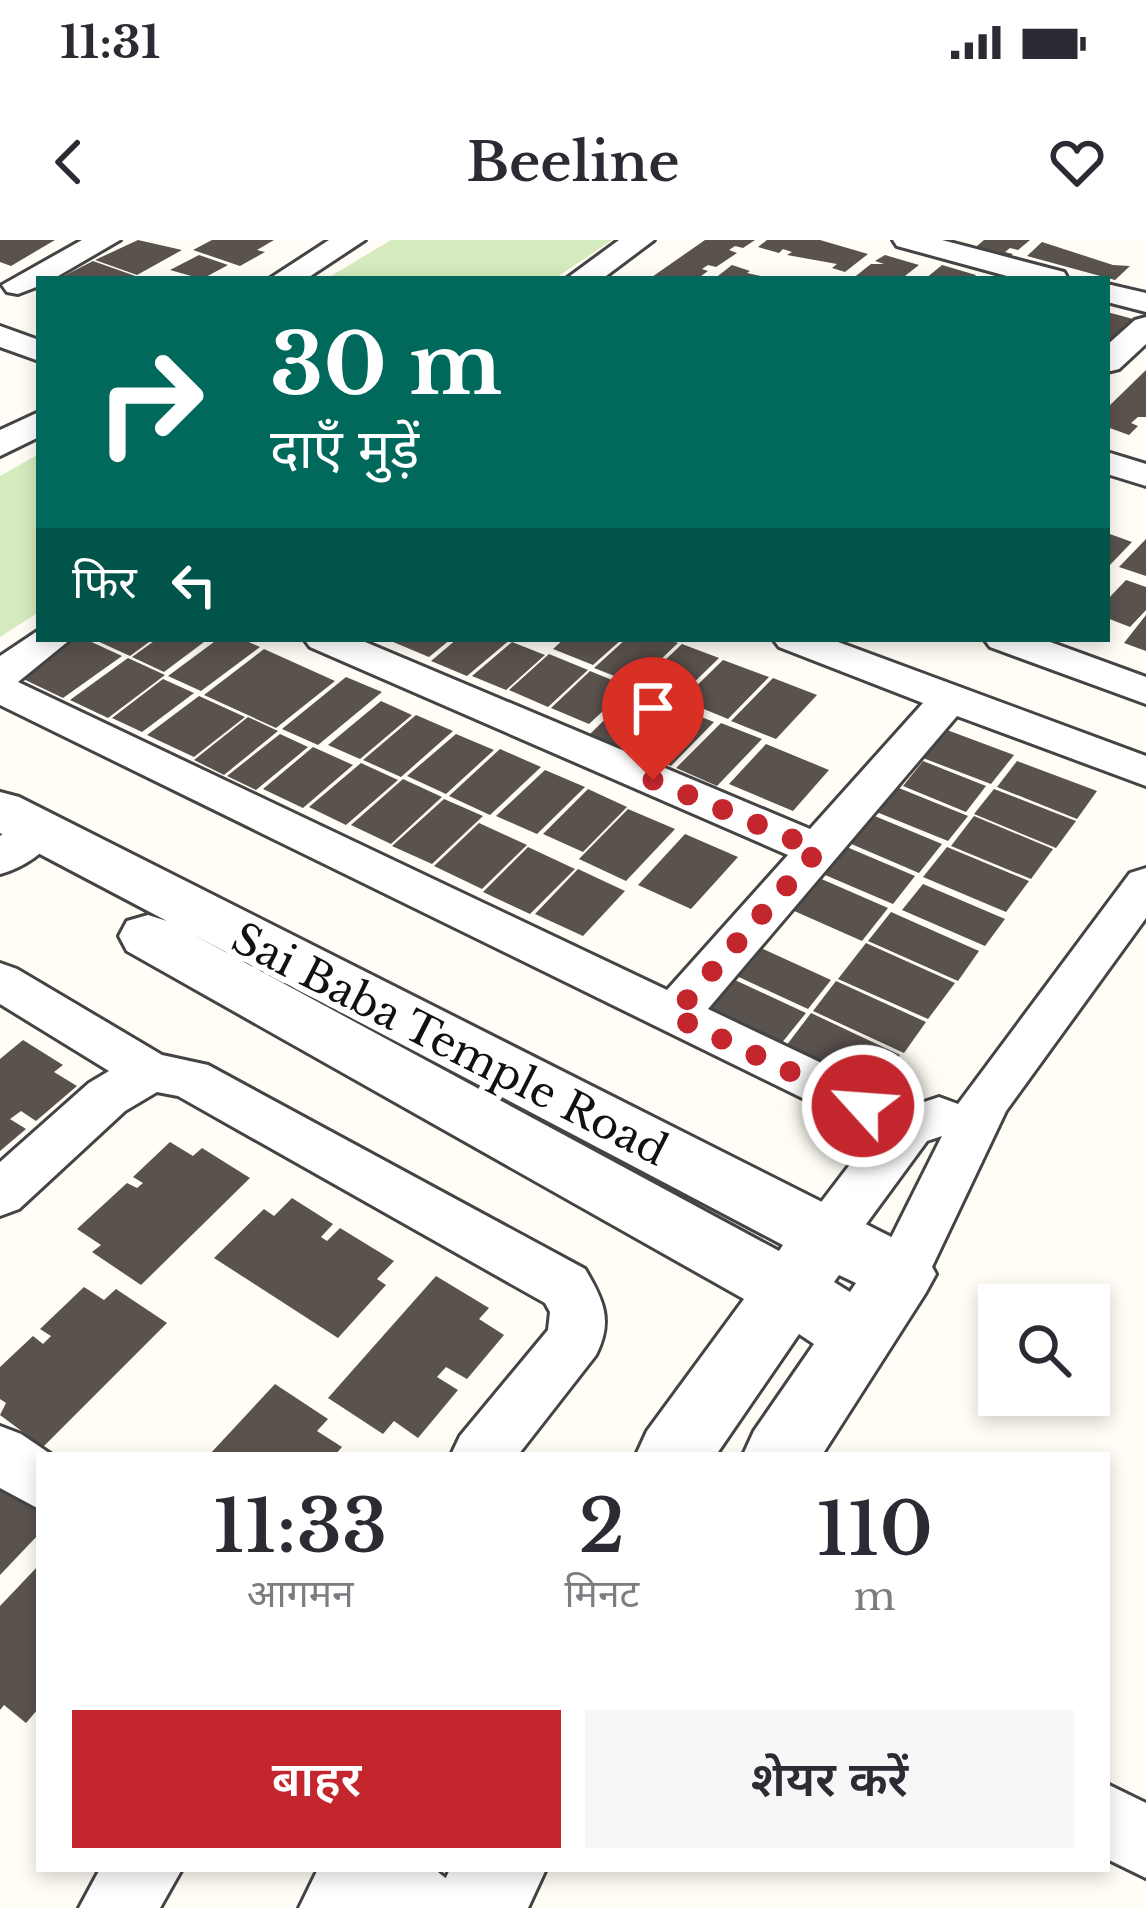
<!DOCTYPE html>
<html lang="hi">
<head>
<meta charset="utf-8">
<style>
  body { margin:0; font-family:"Libre Baskerville","Noto Sans Devanagari",serif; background:#f7f7f7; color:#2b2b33; height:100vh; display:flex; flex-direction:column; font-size:45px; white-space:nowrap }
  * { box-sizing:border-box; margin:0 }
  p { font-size:39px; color:#7c7c81 }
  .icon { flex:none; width:66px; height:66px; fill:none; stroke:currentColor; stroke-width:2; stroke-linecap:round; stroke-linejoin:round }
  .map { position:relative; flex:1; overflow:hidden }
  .drawer { position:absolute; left:36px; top:1212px; width:1074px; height:420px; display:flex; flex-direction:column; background:#fff; border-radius:0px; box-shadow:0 6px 18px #0003 }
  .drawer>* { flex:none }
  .banner { position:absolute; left:36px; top:36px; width:1074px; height:366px; border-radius:0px; box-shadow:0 6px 18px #0003; background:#00695c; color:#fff; overflow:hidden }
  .buttons { position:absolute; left:978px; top:1044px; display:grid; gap:24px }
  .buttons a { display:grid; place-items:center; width:132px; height:132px; border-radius:0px; background:#fff; box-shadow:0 6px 18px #0003; font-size:60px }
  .pin { position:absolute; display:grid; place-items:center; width:102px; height:102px; color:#fff; margin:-123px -51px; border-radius:50% 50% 50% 0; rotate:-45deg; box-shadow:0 0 12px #0007 }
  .pin .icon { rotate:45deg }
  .me { position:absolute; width:132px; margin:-66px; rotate:296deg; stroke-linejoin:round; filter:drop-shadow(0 0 9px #0008) }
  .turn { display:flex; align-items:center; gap:42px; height:252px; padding:0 36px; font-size:54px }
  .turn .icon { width:156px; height:156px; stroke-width:2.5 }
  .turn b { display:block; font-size:84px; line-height:102px }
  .then { display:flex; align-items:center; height:114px; padding:0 36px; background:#0003; gap:24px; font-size:45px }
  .eta { display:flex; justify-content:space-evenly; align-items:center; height:204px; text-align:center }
  .eta b { font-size:72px; font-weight:600; line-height:84px }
  .cta { display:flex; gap:24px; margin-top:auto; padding:24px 36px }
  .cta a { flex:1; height:138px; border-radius:0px; background:#c4262e; color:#fff; font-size:48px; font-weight:600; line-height:138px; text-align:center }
  .cta a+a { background:#f7f7f7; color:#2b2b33 }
  .status { display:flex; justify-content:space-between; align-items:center; height:84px; padding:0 60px; background:#fff; direction:ltr }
  .status svg { height:33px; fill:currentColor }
  header { display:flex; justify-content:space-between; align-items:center; height:156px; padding:0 36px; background:#fff; font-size:54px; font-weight:600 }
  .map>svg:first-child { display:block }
  .green { fill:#d5ebbd }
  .building { fill:#5a524d }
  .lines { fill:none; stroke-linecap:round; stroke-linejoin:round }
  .minor-casing { stroke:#444; stroke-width:6 }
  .tertiary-casing { stroke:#444; stroke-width:6 }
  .minor { fill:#fff; fill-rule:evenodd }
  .tertiary { fill:#fff; fill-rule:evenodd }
  .route { stroke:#c4262e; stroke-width:21; stroke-dasharray:0 37.8 }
  .labels { text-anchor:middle; stroke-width:12; stroke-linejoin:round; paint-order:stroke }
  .street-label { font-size:42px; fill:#111; stroke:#fff }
</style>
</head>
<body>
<div class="status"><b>11:31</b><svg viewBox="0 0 49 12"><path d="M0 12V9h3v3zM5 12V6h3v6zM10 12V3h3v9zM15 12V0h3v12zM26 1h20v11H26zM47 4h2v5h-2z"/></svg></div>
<header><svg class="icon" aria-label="back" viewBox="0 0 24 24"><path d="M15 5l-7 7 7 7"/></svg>Beeline<svg class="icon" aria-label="heart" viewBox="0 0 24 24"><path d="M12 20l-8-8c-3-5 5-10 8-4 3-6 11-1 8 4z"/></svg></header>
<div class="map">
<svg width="1146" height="1668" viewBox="0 0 1146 1668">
  <rect width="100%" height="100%" fill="#fffdf5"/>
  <g class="green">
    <polygon points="391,0 612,0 554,39 326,39"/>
    <polygon points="39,214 39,372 0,397 0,236"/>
  </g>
  <g class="building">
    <polygon points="0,0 55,0 11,26 0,22"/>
    <polygon points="138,0 182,10 137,35 95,20"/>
    <polygon points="212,0 274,0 257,10 265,12 240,26 193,10"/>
    <polygon points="705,0 755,0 743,8 735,6 729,10 737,13 716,27 708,25 702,29 708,31 697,39 649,39"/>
    <polygon points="767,0 820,0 868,14 845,32 832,28 837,24 787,15 792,12 783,9 779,13 758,7"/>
    <polygon points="984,0 1030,0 1018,10 1010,8 1005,12 1013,14 1005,21 971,11"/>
    <polygon points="1042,2 1113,25 1130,26 1115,40 1027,16"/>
    <polygon points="199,15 228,25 202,39 170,30"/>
    <polygon points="885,15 919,25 901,39 852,39 871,24 884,24 875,21"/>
    <polygon points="93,21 141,38 141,39 58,39"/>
    <polygon points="732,25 750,31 747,33 774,39 714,39"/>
    <polygon points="942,25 976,35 972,39 925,39"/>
    <polygon points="1107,72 1137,80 1107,110"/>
    <polygon points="1146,130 1146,177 1138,177 1131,183 1138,186 1129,195 1107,187 1107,168"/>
    <polygon points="1107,293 1132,302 1107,328"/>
    <polygon points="1146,299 1146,336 1119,327"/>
    <polygon points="1126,340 1146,347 1146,370 1130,387 1107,378 1107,360"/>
    <polygon points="1146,375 1146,411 1124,403"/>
    <polygon points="73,399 85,399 122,416 63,458 19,437"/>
    <polygon points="93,399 153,399 130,416"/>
    <polygon points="157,399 208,399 164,432 132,417"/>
    <polygon points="218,399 242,399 260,407 201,451 168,436"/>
    <polygon points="386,399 451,399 429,417"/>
    <polygon points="457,399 511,399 467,436 431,421"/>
    <polygon points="564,399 622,399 593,425 553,409"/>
    <polygon points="626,399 669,399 678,403 635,444 594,428"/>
    <polygon points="512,402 545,415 506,450 472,436"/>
    <polygon points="682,404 719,418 678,458 641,443"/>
    <polygon points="264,409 335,441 276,488 204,455"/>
    <polygon points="549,414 588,430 548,467 509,450"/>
    <polygon points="128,418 165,435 108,478 70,460"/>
    <polygon points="723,420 769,437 728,479 682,460"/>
    <polygon points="590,431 629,447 589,484 551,468"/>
    <polygon points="346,437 382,452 318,505 282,489"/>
    <polygon points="773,438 817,455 776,499 731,481"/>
    <polygon points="163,439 194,453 142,492 112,478"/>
    <polygon points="635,450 676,467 630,511 590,494"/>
    <polygon points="199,456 245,477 194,517 147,495"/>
    <polygon points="381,461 412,475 360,519 328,505"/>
    <polygon points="681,469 714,482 671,526 637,512"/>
    <polygon points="416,475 453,491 401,537 363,520"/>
    <polygon points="248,477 278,491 224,535 194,520"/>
    <polygon points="721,483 762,499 717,546 676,528"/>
    <polygon points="939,487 1014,515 991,544 915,515"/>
    <polygon points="280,494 308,507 256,550 227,536"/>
    <polygon points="456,494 494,510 446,554 407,536"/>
    <polygon points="766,504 829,530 793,571 729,544"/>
    <polygon points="313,507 353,525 303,568 263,549"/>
    <polygon points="500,509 541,527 490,575 449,556"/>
    <polygon points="923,521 986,546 966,572 903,546"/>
    <polygon points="1017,521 1097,551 1077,579 997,547"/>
    <polygon points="361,523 398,540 346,585 309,567"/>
    <polygon points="545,530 585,547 537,594 496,576"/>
    <polygon points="403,539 442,557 391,604 351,585"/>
    <polygon points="894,546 968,576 948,601 874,571"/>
    <polygon points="588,549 627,567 583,612 543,594"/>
    <polygon points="994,549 1076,581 1056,608 974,574"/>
    <polygon points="444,559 483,576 432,624 392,606"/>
    <polygon points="628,569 675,589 626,641 579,619"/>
    <polygon points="865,572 942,604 919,633 842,600"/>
    <polygon points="974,576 1053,609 1031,639 951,606"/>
    <polygon points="479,583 527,605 482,649 434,626"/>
    <polygon points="685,594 738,617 691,669 638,645"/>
    <polygon points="842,605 915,636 893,664 818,632"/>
    <polygon points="528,607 575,629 530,674 483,652"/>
    <polygon points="947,607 1029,641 1006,672 923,637"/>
    <polygon points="578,629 625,651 583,696 535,674"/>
    <polygon points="810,634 888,668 862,701 783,666"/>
    <polygon points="923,644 1005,679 985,706 902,670"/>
    <polygon points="891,672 979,711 958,741 868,701"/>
    <polygon points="866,703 955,743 928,779 838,739"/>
    <polygon points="752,704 831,740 808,769 728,732"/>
    <polygon points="722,734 806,773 776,810 692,770"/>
    <polygon points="836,741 926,782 904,813 813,771"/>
    <polygon points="811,773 900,815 875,849 786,806"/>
    <polygon points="23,800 63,825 54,832 77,846 36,881 21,871 10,879 26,889 0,911 0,819"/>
    <polygon points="170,902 193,916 202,908 250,938 141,1045 92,1012 101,1005 77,989 127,943 137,948 143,943 133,937"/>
    <polygon points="292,958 333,984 321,997 327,1001 340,988 394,1021 377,1039 386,1045 338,1098 214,1018 264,969 274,976"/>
    <polygon points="436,1036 489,1068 479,1079 504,1095 467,1139 446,1127 437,1137 458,1150 418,1198 394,1181 383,1194 328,1158"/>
    <polygon points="84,1047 104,1060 116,1049 167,1083 43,1207 0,1175 6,1163 0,1159 0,1127 33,1096 43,1104 51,1096 40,1089"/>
    <polygon points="275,1144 328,1179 317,1191 342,1207 335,1215 209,1215"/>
    <polygon points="0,1231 39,1244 39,1294 0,1335"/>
    <polygon points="39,1325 39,1468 26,1483 4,1465 0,1470 0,1366"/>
  </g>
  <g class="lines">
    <g class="minor-casing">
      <g id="minor">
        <polygon points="82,0 120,0 53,39 39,39 39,46 18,54 7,52 2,45"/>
        <polygon points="329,0 365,0 306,39 269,39"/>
        <polygon points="619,0 654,0 602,39 566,39"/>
        <polygon points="893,0 942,0 1064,32 1068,39 1018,39 897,6"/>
        <polygon points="1107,44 1146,53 1146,72 1107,62"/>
        <polygon points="1146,77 1146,104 1119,129 1107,132 1107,105 1135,80"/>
        <polygon points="0,86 39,100 39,121 0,107"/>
        <polygon points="39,172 39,197 0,216 0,190"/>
        <polygon points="1107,212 1146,224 1146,246 1107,234"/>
        <polygon points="39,390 39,399 71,399 18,442 667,750 788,615 310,407 304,399 358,399 810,589 923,463 779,407 773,399 830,399 1146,516 1146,546 957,476 708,769 912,866 939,857 958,864 1130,633 1146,628 1146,678 1006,871 921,1050 901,1057 881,1050 873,1034 942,896 927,901 844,1014 825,1020 806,1014 797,998 806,982 874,893 0,465 0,416"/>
        <polygon points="984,399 1042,399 1146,437 1146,464 990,407"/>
        <path d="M38,576L54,580L60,591C48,611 23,628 0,634V596L22,580Z"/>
        <path d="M0,723L17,729L162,815L208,825L585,1029C604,1061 613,1081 596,1115L518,1215H451L460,1196L548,1090L550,1072L545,1063L178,856L157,852L125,871L19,969L0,976V922L89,843L109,831L0,764Z"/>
        <polygon points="0,1186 21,1194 52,1215 39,1215 39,1269 0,1248"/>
        <polygon points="1107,1544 1146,1563 1146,1638 1107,1619"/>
        <polygon points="100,1629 182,1629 160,1668 79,1668"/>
        <polygon points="339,1629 434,1629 452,1643 463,1668 368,1668 350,1654"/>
      </g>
    </g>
    <g class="tertiary-casing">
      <g id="tertiary">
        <path d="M0,552L19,557L925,1014L936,1034L925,1054L822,1215H743L754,1191L814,1104L799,1094L716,1215H636L647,1191L744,1059L127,711L119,696L127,681L148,675L167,681L0,593ZM192,694L783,1005L779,1011ZM839,1035L856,1043L850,1052L834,1042Z"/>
        <polygon points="318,1629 416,1629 397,1668 299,1668"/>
        <polygon points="450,1629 546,1629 528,1668 432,1668"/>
      </g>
    </g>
    <use href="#minor" class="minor"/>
    <use href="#tertiary" class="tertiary"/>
  </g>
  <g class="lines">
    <polyline class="route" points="653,540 818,610 673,776 863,866"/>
  </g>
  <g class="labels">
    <g class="street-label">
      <text transform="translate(450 804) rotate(27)" y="15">Sai Baba Temple Road</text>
    </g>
  </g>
</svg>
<div class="buttons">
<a><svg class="icon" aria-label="search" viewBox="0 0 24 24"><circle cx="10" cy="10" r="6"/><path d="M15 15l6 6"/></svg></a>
</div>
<div class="pin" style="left:653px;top:540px;background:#d93025"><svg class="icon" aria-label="arrive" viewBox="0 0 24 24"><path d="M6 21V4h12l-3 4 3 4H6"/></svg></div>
<svg class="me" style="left:863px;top:866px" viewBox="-20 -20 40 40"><circle r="17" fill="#c4262e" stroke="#fff" stroke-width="3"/><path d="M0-11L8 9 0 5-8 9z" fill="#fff"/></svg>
<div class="banner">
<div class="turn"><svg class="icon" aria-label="right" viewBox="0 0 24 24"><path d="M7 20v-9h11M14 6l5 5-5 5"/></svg><div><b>30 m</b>दाएँ मुड़ें</div></div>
<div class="then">फिर<svg class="icon" aria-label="left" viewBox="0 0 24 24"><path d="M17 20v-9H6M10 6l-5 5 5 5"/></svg></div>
</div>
<section class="drawer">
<div class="eta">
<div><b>11:33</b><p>आगमन</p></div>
<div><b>2</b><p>मिनट</p></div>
<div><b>110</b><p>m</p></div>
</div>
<div class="cta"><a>बाहर</a><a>शेयर करें</a></div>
</section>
</div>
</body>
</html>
